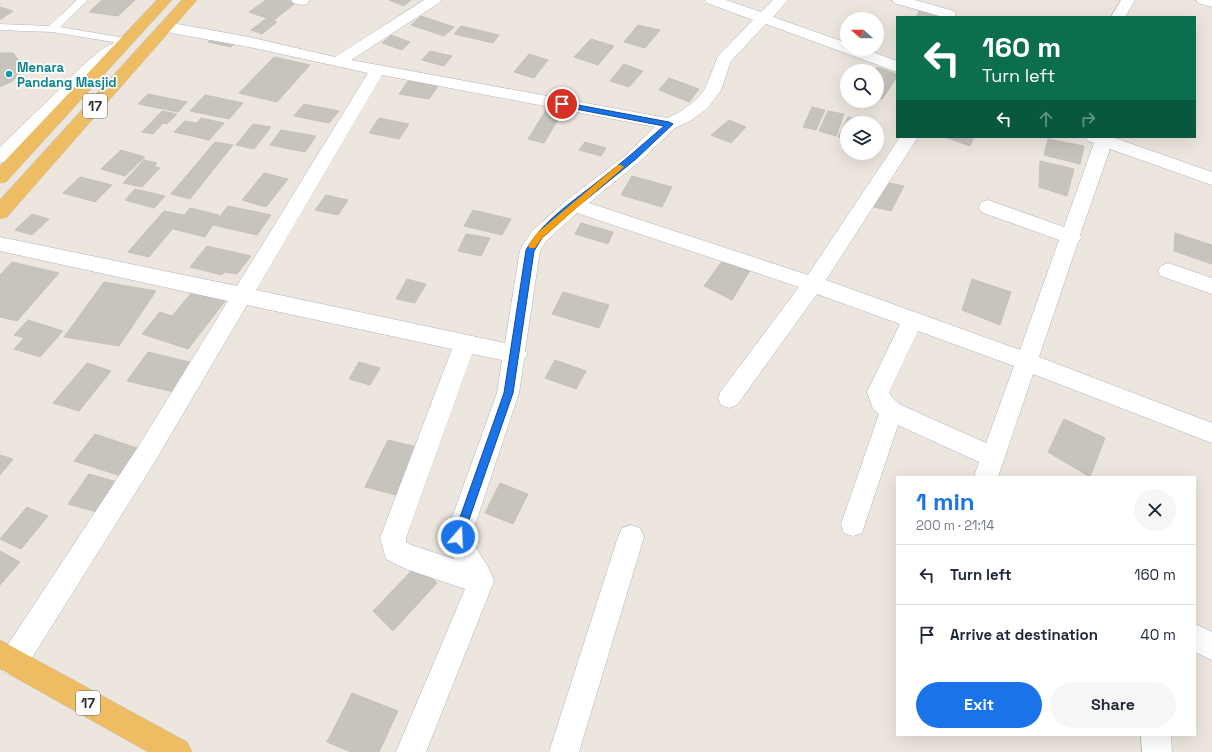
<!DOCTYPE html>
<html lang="en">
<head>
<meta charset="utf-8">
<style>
  body { margin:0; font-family:"Space Grotesk",sans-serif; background:#f6f6f7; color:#1f2937; height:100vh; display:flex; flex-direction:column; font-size:15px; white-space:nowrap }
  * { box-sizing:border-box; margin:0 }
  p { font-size:13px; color:#747a83 }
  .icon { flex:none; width:22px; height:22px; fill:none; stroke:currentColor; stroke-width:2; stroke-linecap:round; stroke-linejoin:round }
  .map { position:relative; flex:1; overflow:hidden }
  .sheet { position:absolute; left:896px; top:476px; width:300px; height:260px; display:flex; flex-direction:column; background:#fff; border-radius:0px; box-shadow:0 4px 16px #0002 }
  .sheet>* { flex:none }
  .guide { position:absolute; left:896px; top:16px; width:300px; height:122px; border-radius:0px; box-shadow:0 4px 16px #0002; background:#0b6e4f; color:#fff; overflow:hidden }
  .needle { width:26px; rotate:291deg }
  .controls { position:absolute; left:840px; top:12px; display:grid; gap:8px }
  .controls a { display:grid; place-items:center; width:44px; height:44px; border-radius:50%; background:#fff; box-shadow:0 4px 16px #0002; font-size:20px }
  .pin { position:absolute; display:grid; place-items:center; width:34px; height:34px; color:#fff; margin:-17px; border:2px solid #fff; border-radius:50%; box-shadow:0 1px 4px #0007 }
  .me { position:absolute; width:44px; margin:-22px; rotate:19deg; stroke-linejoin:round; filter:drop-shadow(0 0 3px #0008) }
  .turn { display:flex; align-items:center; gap:14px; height:84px; padding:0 20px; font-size:18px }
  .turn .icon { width:52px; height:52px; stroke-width:2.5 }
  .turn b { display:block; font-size:28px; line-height:34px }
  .lanes { display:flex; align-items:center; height:38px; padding:0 20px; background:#0003; justify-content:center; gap:20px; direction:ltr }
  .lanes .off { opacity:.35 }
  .round { display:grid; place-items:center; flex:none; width:42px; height:42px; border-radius:21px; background:#f6f6f7 }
  .summary { display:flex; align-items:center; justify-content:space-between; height:68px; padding:0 20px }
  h1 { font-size:24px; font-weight:700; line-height:30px; color:#1a73e8 }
  .primary-button { display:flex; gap:8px; margin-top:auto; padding:8px 20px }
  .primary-button a { flex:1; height:46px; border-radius:24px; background:#1a73e8; color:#fff; font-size:16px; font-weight:700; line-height:46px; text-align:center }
  .primary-button a+a { background:#f6f6f7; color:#1f2937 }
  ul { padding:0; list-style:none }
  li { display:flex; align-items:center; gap:12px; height:60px; padding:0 20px; border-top:1px solid #e0e1e3 }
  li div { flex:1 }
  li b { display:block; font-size:15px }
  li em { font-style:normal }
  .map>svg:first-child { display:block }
  .building { fill:#c7c3bd; stroke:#c7c2b7 }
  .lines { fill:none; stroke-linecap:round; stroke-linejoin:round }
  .service-casing { stroke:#b1b3bd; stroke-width:1 }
  .minor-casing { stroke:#b1b3bd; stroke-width:1 }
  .trunk-casing { stroke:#c4c4c4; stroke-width:1 }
  .service { fill:#fff; fill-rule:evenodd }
  .minor { fill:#fff; fill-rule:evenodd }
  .trunk { fill:#eebd63; fill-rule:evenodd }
  .route { fill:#1a73e8; stroke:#114b97 }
  .slow { fill:#f59e0b }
  .culture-dot { fill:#0f9aa8; stroke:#fff; stroke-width:1.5 }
  .labels { text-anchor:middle; stroke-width:3.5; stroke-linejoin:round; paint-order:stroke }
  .far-culture-label { font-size:13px; font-weight:bold; fill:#0d838f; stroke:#fff; text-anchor:start }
  .shield { fill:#fff; stroke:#6b6b6b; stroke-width:1 }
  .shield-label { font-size:14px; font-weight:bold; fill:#2b2b2b }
</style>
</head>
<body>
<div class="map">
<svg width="1212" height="752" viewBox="0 0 1212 752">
  <rect width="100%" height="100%" fill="#ece6de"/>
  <g class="building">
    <polygon points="102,0 135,0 118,16 89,12"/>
    <polygon points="266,0 281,0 260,16 249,12"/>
    <polygon points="281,0 297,2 274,20 260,16"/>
    <polygon points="389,0 411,0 404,6"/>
    <polygon points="0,7 13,11 0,20"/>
    <polygon points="919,11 940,17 916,17"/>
    <polygon points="421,16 454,27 444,36 411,25"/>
    <polygon points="267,18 277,22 262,34 251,30"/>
    <polygon points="638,25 660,30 645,48 624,42"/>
    <polygon points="461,26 499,35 493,43 454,34"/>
    <polygon points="391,35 410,42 402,50 382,43"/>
    <polygon points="214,36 237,41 231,47 208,42"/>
    <polygon points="591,39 614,46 598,65 574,57"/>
    <polygon points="430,51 452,56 444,66 422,60"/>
    <polygon points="0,53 13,53 24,67 13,81 0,87"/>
    <polygon points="529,54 548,60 534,78 514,72"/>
    <polygon points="274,57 310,65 277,102 239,93"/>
    <polygon points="624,64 643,71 629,87 610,81"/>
    <polygon points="877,67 897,74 897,77 882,99 877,97 877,71 875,71"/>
    <polygon points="669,78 699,89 689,102 659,90"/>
    <polygon points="408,81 438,86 429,99 399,94"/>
    <polygon points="148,94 187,102 178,112 138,104"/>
    <polygon points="205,95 243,103 229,119 190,111"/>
    <polygon points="304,104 339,111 329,123 294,116"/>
    <polygon points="548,107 563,111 544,143 528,139"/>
    <polygon points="812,107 825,110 816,130 803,127"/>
    <polygon points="162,111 177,114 167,124 163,123 153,134 142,132"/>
    <polygon points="828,111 844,114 836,136 819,131"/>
    <polygon points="848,117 867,123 847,123 847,140 838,137"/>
    <polygon points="201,118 224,123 209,140 174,132 185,121 197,123"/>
    <polygon points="379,118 409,124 399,139 369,133"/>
    <polygon points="729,120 746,127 731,143 711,135"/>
    <polygon points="253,124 271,127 254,149 236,145"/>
    <polygon points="281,130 316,136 305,152 270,145"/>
    <polygon points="945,137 974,137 970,146"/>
    <polygon points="1048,139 1084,146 1080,164 1044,155"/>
    <polygon points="215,142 233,145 190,199 171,194"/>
    <polygon points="585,142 606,148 601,156 579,150"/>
    <polygon points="121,150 145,157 125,176 101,169"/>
    <polygon points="144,160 157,163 154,167 160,168 142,187 123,183"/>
    <polygon points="1040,161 1074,169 1067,196 1039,187"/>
    <polygon points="264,173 288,179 266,207 242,200"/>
    <polygon points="632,176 672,187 662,207 621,195"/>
    <polygon points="80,177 112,185 95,202 63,193"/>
    <polygon points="885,182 904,186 891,211 870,206"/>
    <polygon points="135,189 165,196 154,208 125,200"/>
    <polygon points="326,195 348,200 338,215 315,210"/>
    <polygon points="228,206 271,215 257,235 213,225"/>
    <polygon points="190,208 219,215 205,237 173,229"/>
    <polygon points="473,210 511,219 502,235 464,226"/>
    <polygon points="164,211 184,215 149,257 128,252"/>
    <polygon points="32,214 49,219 32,235 15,230"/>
    <polygon points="581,223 613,232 608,244 575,234"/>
    <polygon points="1175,233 1212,245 1212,264 1174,251"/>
    <polygon points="466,234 490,238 481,256 458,251"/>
    <polygon points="207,246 251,256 237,274 225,272 222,275 190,267"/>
    <polygon points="726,256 754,264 732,300 704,286"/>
    <polygon points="12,262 59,273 17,321 0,317 0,275"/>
    <polygon points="407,279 426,284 415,303 396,299"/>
    <polygon points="972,279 1011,292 1000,325 962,310"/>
    <polygon points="104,282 156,291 119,346 64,337"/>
    <polygon points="193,291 226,300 188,349 142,334 160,312 172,316"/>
    <polygon points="563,292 609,305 599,328 552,314"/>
    <polygon points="28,320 63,331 40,357 14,349 24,338 14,335"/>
    <polygon points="148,352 198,364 178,393 127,381"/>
    <polygon points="555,360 586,371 576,389 545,378"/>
    <polygon points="359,362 380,368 370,385 349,379"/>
    <polygon points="87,363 111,371 79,411 53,403"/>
    <polygon points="1064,419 1105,438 1090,477 1048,452"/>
    <polygon points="95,434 140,449 121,476 74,461"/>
    <polygon points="388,440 417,447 396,495 365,487"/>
    <polygon points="0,455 13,459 0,475"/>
    <polygon points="89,474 124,484 104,514 68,504"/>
    <polygon points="500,483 528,494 513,524 485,513"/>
    <polygon points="27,507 48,516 21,549 0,539"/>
    <polygon points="0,551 20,562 0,585"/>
    <polygon points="417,565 437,583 393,631 373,611"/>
    <polygon points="352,693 398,711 379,752 351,752 327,742"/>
  </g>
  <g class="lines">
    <g class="service-casing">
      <polygon id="service" points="77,0 88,0 60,27 125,38 129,39 130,41 129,43 125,44 52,32 0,30 0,24 49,26"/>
    </g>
    <g class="minor-casing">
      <g id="minor">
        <polygon points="291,0 309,0 309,1 307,4 302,5 293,3"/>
        <path d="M424,0H441L439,3L351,60L667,118L678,113L696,100L705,89L718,56L753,20L707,3L705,0H726L761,12L773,0H788L773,17L847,43V49H864L897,61V72L766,24L731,61L721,90L708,108L690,121L675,128L639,162L589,203L808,275L900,137H918L826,280L1020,350L1059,240L981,212L979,207L981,202L988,200L1064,227L1094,143L1088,141L1085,137H1112L1212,172V185L1110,149L1080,235L1082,237L1078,242L1039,357L1212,423V443L1033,374L998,477H974L979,462L898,425L862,533L853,536L844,533L841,524L879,414L873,409L867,392L900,324L817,294L737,405L729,408L721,405L718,398L721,391L799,287L577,213L546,241L540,251L525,351L527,354L524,360L519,393L471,537C477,553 489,564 494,581L426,752H396L465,589L406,569L386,559L380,538L452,349L247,305L154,463L23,672L13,676L3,672L0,660L3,652L138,447L228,301L0,251V237L237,286L368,73L249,47L166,32L161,30L158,27L161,24L166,22L249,37L335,57ZM382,75L655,127L627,154L567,200L532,231L520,250L505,343L256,290ZM918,331L1014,366L986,443L899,404L891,396L889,392ZM472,354L502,360L497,393L445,537L454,559L411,545L406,542V538Z"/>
        <polygon points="892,0 915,0 954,11 956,14 954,17 943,17 894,3"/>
        <polygon points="1121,0 1135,0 1125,17 1111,17"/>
        <polygon points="1196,0 1212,0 1212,7 1198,3"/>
        <path d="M122,40L127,42L130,45L95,74L6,161L0,163V147C20,127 40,108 60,89C77,72 98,46 122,40Z"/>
        <polygon points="1168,263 1212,278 1212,294 1161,276 1158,271 1161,266"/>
        <polygon points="631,525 640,528 644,537 579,752 549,752 618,537 622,528"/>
        <polygon points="1195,624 1212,632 1212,660 1195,652"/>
        <polygon points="1141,735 1171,735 1172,752 1142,752"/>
      </g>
    </g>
    <g class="trunk-casing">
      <g id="trunk">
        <polygon points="157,0 172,0 6,182 0,183 0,166"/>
        <polygon points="182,0 197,0 7,217 0,219 0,200"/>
        <polygon points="0,640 187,742 192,752 148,752 0,669"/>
      </g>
    </g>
    <use href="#service" class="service"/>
    <use href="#minor" class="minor"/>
    <use href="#trunk" class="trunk"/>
  </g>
  <path class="route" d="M562,102L669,122L673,124L636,159L577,207L542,238L534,251L513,393L463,537L462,541L458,542L455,541L453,537L504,393L526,250C542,221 575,200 601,179C623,162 643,144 664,126L560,106V103Z"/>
  <polygon class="slow" points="618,165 621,165 624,167 542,238 535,248 530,248 528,246 536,234"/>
  <circle class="culture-dot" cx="9" cy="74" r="4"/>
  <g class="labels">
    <g class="far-culture-label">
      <text x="17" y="72">Menara<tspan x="17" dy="15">Pandang Masjid</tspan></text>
    </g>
    <g class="shield">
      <rect x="83" y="94" width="24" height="24" rx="3"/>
      <rect x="76" y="691" width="24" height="24" rx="3"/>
    </g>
    <g class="shield-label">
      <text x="95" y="111">17</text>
      <text x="88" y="708">17</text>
    </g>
  </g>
</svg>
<div class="controls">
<a><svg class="needle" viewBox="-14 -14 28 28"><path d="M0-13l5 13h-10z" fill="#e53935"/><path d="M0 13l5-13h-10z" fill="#747a83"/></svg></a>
<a><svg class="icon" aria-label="search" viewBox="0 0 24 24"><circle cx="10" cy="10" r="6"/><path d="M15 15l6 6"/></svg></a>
<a><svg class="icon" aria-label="layers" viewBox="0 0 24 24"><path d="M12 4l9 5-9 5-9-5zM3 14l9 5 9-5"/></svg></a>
</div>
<div class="pin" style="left:562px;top:104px;background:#d93025"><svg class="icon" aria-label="arrive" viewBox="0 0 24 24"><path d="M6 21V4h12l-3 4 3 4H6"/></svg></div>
<svg class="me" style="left:458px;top:537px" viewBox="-20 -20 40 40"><circle r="17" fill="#1a73e8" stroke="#fff" stroke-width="3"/><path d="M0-11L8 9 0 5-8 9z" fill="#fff"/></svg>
<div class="guide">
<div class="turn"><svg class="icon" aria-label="left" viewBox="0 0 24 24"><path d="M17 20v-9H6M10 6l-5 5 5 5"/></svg><div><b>160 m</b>Turn left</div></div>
<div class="lanes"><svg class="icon" aria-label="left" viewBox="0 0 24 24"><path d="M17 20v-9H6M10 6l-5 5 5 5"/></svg><svg class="icon off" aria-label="ahead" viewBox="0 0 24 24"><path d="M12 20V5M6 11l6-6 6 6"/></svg><svg class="icon off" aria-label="right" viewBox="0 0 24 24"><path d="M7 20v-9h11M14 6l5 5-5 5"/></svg></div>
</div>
<section class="sheet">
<div class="summary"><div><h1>1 min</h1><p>200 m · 21:14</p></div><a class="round"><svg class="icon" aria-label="close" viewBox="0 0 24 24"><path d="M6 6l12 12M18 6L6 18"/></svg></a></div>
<ul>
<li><svg class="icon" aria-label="left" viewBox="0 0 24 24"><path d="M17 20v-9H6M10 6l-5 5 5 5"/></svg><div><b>Turn left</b></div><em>160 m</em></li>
<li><svg class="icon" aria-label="arrive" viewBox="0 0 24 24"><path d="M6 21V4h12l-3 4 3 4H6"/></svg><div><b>Arrive at destination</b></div><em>40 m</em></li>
</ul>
<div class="primary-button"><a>Exit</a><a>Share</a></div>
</section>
</div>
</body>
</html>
